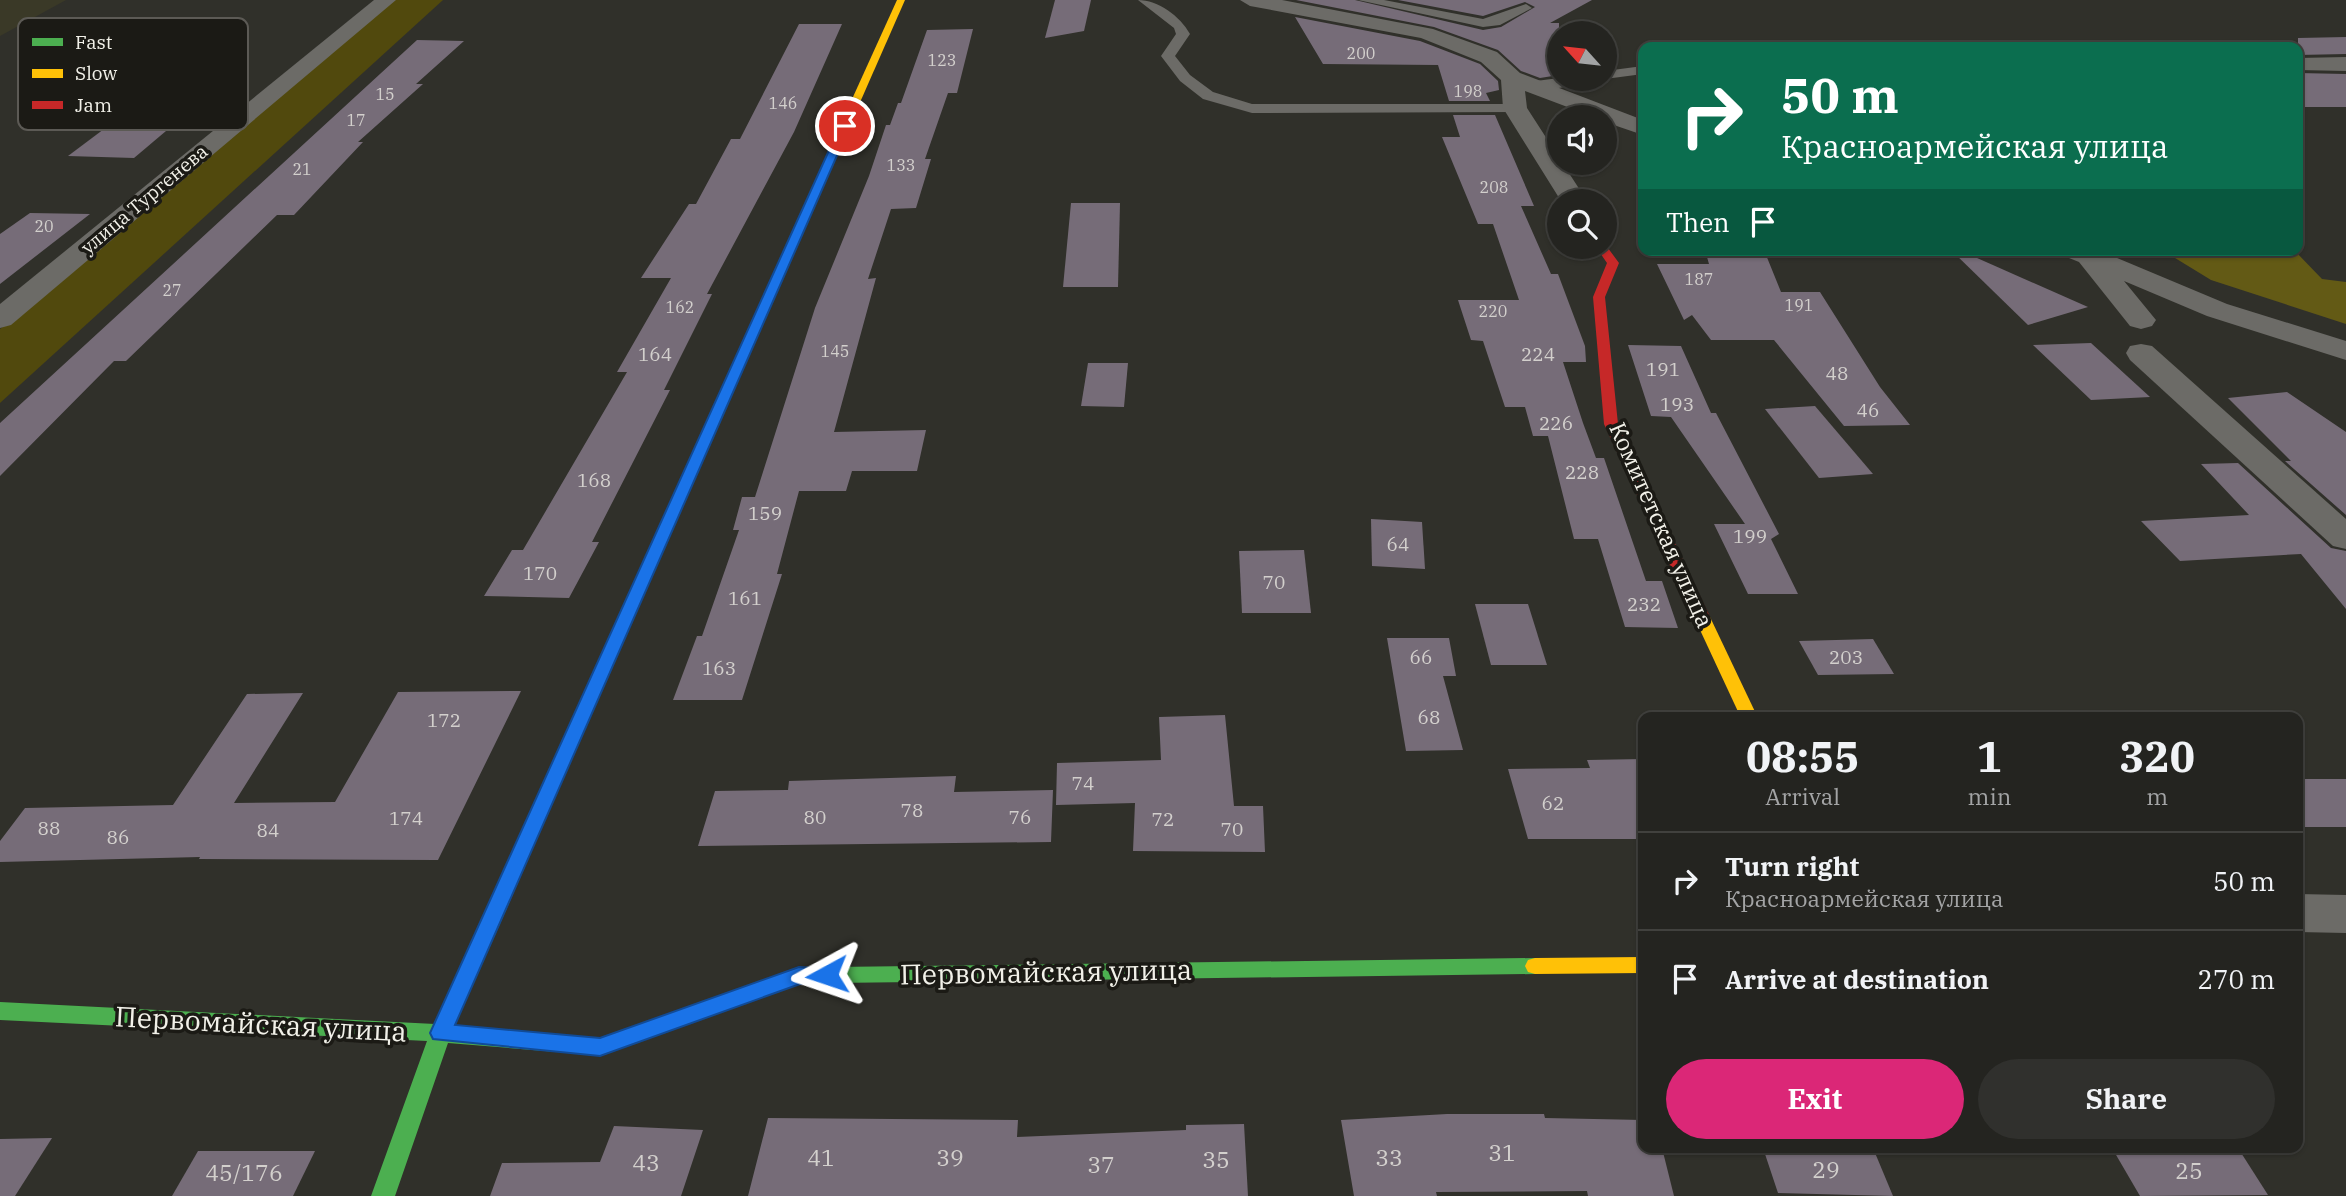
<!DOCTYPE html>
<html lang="en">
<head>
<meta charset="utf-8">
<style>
  body { margin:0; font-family:"IBM Plex Serif",serif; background:#30302d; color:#f1f3f6; height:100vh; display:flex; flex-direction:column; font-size:26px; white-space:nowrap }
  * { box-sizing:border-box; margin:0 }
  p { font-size:23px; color:#a3a4a5 }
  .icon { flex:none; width:38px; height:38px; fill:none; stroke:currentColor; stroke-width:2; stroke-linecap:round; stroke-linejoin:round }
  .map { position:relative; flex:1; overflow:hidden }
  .details { position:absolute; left:1638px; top:712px; width:665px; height:441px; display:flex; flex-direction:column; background:#242420; border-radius:14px; box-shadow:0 2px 5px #0004,0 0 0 2px #41413e }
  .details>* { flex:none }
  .banner { position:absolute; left:1638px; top:42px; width:665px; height:214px; border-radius:14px; box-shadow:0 2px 5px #0004,0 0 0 2px #41413e; background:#0b6e4f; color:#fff; overflow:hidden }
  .needle { width:46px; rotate:297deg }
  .tools { position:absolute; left:1547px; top:21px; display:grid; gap:14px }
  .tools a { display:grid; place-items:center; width:70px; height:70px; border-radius:50%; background:#242420; box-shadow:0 2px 5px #0004,0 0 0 2px #41413e; font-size:35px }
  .pin { position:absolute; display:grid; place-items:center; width:60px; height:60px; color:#fff; margin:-30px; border:4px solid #fff; border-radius:50%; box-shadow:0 2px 7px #0007 }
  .me { position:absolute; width:77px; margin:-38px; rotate:265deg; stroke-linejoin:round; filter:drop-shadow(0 0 5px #0008) }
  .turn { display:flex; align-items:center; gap:24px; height:147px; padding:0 28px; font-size:32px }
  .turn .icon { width:91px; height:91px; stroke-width:2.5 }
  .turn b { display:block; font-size:49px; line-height:60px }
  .then { display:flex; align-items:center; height:66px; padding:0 28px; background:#0003; gap:14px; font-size:26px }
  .eta { display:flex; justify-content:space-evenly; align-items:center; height:119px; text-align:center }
  .eta b { font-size:42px; font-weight:800; line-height:49px }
  .action { display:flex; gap:14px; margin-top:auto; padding:14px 28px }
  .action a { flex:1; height:80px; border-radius:42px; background:#db2777; color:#fff; font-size:28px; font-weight:800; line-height:80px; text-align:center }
  .action a+a { background:#30302d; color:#f1f3f6 }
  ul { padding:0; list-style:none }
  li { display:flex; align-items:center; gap:21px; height:98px; padding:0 28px; border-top:2px solid #41413e }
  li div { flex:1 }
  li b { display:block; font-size:26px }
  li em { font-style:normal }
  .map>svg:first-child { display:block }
  .built { fill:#3a3927 }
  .green { fill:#51490d }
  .forest { fill:#635a15 }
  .building { fill:#766c78 }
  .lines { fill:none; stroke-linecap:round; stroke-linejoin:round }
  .lane { fill:#6c6b67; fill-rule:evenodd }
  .street { fill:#6c6b67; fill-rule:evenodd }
  .fast { fill:#4caf50; fill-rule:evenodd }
  .slow { fill:#ffc107; fill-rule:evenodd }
  .jam { fill:#c62828; fill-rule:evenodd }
  .route { fill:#1a73e8; stroke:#114b97; stroke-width:2 }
  .labels { text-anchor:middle; stroke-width:7; stroke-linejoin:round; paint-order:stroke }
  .far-number-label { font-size:16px; fill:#d3d0cd }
  .far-street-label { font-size:19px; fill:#f2f1e9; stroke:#1b1a15 }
  .number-label { font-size:19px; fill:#d3d0cd }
  .street-label { font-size:23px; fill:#f2f1e9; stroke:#1b1a15 }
  .near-number-label { font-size:23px; fill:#d3d0cd }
  .near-street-label { font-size:28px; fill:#f2f1e9; stroke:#1b1a15 }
  .key { fill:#1b1a15; stroke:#5c5a55; stroke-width:2 }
  .key-label { font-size:19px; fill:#f2f1e9 }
</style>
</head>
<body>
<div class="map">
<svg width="2346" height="1196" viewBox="0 0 2346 1196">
  <rect width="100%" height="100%" fill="#30302a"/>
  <polygon class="built" points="0,0 66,0 0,36"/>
  <polygon class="green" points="394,0 443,0 0,403 0,329"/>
  <polygon class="forest" points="2162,250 2294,250 2322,279 2346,282 2346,324 2211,280"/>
  <g class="building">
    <polygon points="1055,0 1091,0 1084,31 1045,38"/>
    <polygon points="1296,0 1355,0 1483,30 1501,27 1535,7 1525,2 1483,16 1398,0 1592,0 1550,23 1559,23 1559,75 1540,78 1521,71 1498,50 1434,27"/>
    <polygon points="1295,17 1420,41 1480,64 1498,81 1499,90 1486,93 1490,101 1449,101 1438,65 1323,64"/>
    <polygon points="799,24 842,24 794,132 707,294 712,294 664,390 670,390 592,542 599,542 569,598 484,596 512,550 523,550 627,372 617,372 671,278 641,278 689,204 696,204 731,139 740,139"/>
    <polygon points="973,29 957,93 948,93 925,159 931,159 916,208 891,209 868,279 876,278 834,432 926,430 917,471 852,471 846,491 799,491 777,574 782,574 742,700 673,700 697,636 702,636 739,530 733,530 742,497 755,497 815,308 869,176 886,125 890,125 898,103 901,103 927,30"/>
    <polygon points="2346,37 2346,54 2298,55 2298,38"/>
    <polygon points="417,40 464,41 416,84 423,84 358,142 363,142 294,215 277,215 126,361 114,361 0,476 0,423"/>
    <polygon points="2298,73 2346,74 2346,107 2298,107"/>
    <polygon points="230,77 134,158 68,156 172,78"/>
    <polygon points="1453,115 1495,115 1534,206 1521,206 1551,274 1558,274 1585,346 1586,362 1563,362 1583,423 1596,458 1604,458 1646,581 1662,581 1678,628 1625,627 1598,539 1574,539 1548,436 1533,436 1525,407 1505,407 1483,341 1471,340 1458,300 1519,300 1493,224 1478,224 1442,137 1460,137"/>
    <polygon points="1071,203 1120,203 1118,287 1063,287"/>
    <polygon points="30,213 90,214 0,284 0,234"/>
    <polygon points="1705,250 1764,250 1781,292 1820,292 1880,387 1910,425 1844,426 1774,340 1711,340 1692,315 1684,320 1657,264 1709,264"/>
    <polygon points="1951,250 1959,250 2088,307 2028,325"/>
    <polygon points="2091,343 2150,397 2091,400 2033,345"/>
    <polygon points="1628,345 1681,346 1711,413 1716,413 1779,534 1771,539 1798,594 1748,594 1714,524 1745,524 1671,417 1651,416"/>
    <polygon points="1088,363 1128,363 1124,407 1081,406"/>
    <polygon points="2287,392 2346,432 2346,515 2285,461 2291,461 2228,398"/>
    <polygon points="1815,406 1873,474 1819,478 1765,409"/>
    <polygon points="2238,463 2331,548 2346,551 2346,609 2301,554 2180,561 2141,521 2249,515 2201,464"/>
    <polygon points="1371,519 1422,522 1425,569 1372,566"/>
    <polygon points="1304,550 1311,613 1242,613 1239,551"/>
    <polygon points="1475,604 1528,604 1547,665 1491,665"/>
    <polygon points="1387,638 1449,638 1456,676 1443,676 1463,750 1406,751"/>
    <polygon points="1873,639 1894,674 1818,675 1799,641"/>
    <polygon points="521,691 438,860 199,859 200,857 0,862 0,841 25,808 173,805 247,694 303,693 234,803 335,802 398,692"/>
    <polygon points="1225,715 1234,806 1263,806 1265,852 1133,851 1135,803 1056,805 1057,763 1161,760 1159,717"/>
    <polygon points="1643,759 1643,839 1528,839 1508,769 1590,768 1587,760"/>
    <polygon points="956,776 954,792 1053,790 1051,842 698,846 715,791 788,790 789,781"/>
    <rect x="2298" y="779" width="48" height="48"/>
    <polygon points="1447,1114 1544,1114 1545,1118 1643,1120 1643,1148 1662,1148 1674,1196 1588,1196 1587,1191 1436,1192 1437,1196 1354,1196 1341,1120"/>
    <polygon points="768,1118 1018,1120 1017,1137 1186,1130 1186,1125 1244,1124 1248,1196 748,1196"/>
    <polygon points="614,1126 703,1130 681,1196 490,1196 502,1163 600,1162"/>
    <polygon points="52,1138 15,1196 0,1196 0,1139"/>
    <polygon points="1763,1148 1873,1148 1893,1196 1778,1193"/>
    <polygon points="2112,1148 2238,1148 2268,1195 2140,1196"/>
    <polygon points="198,1151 315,1151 293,1196 172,1196"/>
  </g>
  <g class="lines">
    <g class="lane">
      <path d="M1138,0C1158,0 1180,16 1190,34L1175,56L1190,75L1213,92L1252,104H1515L1522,108L1515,112L1252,113L1203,99L1180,81L1161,56L1176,34L1174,28Z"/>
      <polygon points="1358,0 1384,0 1483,19 1526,4 1532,8 1500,25 1483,27"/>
      <polygon points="1643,66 1643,74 1605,79 1603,79 1605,71"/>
      <path d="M1559,78L1588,79C1579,87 1538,93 1529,85L1536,81Z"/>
    </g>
    <g class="street">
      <polygon points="374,0 396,0 11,325 0,328 0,304"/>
      <polygon points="1240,0 1282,0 1433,29 1497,52 1520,73 1643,120 1643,135 1605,122 1605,117 1594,117 1525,91 1527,108 1587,201 1561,201 1503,108 1501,80 1481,62 1421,38 1250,6"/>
      <polygon points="2346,57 2346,71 2298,70 2298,58"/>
      <polygon points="2060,250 2098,250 2227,304 2346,341 2346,360 2207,316 2124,281 2156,320 2152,326 2141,329 2130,326 2079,262 2064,256"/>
      <polygon points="2141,344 2152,346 2346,519 2346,549 2333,546 2130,360 2126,353 2130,346"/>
      <polygon points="2298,894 2346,895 2346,933 2298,932"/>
    </g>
    <g class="fast">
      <polygon points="500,893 507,896 510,901 455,1025 557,1034 565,1036 568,1043 565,1050 557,1052 448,1043 395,1196 371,1196 427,1041 0,1020 0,1002 435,1024 490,901 493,896"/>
      <polygon points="1535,958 1542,960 1545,966 1542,972 1535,974 833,983 826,981 823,975 826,969 833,967"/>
    </g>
    <g class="slow">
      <polygon points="897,0 905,0 843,141 835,143 833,141"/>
      <polygon points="746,345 752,349 606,680 604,684 592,684 590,680 740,349"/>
      <polygon points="1702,612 1710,617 1758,718 1741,718 1694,617"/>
      <polygon points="1643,957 1643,973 1535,974 1528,972 1525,966 1528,960 1535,958"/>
      <polygon points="799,967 833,967 840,969 843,975 840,981 833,983 799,983 600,1056 549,1050 546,1043 549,1036 557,1034 600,1038"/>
    </g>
    <g class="jam">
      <polygon points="838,138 843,141 752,349 746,353 742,352 740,349 833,141"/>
      <polygon points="1605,244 1619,263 1605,297 1618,424 1710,617 1708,621 1696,621 1694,617 1604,424 1593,297 1607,263 1596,247 1605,247"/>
      <polygon points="598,674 606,680 510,901 507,906 500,909 493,906 490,901 590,680"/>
    </g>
  </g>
  <polygon class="route" points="845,123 850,126 455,1025 600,1038 799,967 834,969 837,975 834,981 800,984 600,1056 433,1039 430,1033 840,126"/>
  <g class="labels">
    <g class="far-number-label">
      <text x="1361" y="59">200</text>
      <text x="942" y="66">123</text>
      <text x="1468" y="97">198</text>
      <text x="385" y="100">15</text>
      <text x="783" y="109">146</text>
      <text x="356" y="126">17</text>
      <text x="901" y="171">133</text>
      <text x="302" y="175">21</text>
      <text x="1494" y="193">208</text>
      <text x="44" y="232">20</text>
      <text x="1699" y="285">187</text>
      <text x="172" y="296">27</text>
      <text x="1799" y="311">191</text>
      <text x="680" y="313">162</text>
      <text x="1493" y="317">220</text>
      <text x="835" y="357">145</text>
    </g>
    <g class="far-street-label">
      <text transform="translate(144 199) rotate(-40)" y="7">улица Тургенева</text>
    </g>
    <g class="number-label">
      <text x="655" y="361">164</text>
      <text x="1538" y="361">224</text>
      <text x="1663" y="376">191</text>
      <text x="1837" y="380">48</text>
      <text x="1677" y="411">193</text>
      <text x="1868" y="417">46</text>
      <text x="1556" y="430">226</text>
      <text x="1582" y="479">228</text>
      <text x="594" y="487">168</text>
      <text x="765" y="520">159</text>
      <text x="1750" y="543">199</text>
      <text x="1398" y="551">64</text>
      <text x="540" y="580">170</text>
      <text x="1274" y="589">70</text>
      <text x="745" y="605">161</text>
      <text x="1644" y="611">232</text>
      <text x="1421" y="664">66</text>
      <text x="1846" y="664">203</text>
      <text x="719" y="675">163</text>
      <text x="1429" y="724">68</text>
      <text x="444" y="727">172</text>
      <text x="1083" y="790">74</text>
      <text x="1553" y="810">62</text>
      <text x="912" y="817">78</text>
      <text x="815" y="824">80</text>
      <text x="1020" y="824">76</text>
      <text x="406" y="825">174</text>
      <text x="1163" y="826">72</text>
      <text x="49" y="835">88</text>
      <text x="1232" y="836">70</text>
      <text x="268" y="837">84</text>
      <text x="118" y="844">86</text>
    </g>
    <g class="street-label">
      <text transform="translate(1661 525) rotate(66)" y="8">Комитетская улица</text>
    </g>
    <g class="near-number-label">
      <text x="1502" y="1161">31</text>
      <text x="821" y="1166">41</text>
      <text x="950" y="1166">39</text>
      <text x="1389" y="1166">33</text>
      <text x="1216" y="1168">35</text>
      <text x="646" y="1171">43</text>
      <text x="1101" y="1173">37</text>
      <text x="1826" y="1178">29</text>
      <text x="2189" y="1179">25</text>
      <text x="244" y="1181">45/176</text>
    </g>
    <g class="near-street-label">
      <text transform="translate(1046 972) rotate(-1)" y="10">Первомайская улица</text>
      <text transform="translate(261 1024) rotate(3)" y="10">Первомайская улица</text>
    </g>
  </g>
  <rect x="18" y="18" width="230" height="112" rx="10" class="key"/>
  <rect x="32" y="38" width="31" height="8" fill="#4caf50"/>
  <rect x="32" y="69" width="31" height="9" fill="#ffc107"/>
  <rect x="32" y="101" width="31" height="8" fill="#c62828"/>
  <g class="key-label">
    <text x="75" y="49">Fast</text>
    <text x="75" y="80">Slow</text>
    <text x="75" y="112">Jam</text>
  </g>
</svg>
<div class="tools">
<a><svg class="needle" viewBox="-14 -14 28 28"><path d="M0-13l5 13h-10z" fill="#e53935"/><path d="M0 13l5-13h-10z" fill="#a3a4a5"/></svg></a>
<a><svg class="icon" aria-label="sound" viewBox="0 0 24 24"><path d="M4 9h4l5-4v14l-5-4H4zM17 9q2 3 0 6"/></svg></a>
<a><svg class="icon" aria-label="search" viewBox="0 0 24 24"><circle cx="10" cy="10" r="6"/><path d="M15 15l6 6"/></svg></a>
</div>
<div class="pin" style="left:845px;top:126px;background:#d93025"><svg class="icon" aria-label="arrive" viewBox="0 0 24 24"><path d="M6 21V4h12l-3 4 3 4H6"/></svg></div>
<svg class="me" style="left:827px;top:975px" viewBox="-20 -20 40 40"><path d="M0-17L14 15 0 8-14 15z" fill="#1a73e8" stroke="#fff" stroke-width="4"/></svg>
<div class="banner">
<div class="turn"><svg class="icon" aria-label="right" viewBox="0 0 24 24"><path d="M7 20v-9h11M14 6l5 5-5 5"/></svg><div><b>50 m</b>Красноармейская улица</div></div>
<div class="then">Then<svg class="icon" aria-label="arrive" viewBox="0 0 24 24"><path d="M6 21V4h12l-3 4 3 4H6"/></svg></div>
</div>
<section class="details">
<div class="eta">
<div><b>08:55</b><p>Arrival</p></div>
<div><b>1</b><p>min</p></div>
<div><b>320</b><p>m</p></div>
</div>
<ul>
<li><svg class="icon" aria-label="right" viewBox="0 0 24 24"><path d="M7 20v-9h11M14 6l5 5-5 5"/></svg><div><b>Turn right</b><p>Красноармейская улица</p></div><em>50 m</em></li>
<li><svg class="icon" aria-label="arrive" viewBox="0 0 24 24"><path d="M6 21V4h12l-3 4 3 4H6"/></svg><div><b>Arrive at destination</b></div><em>270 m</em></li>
</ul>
<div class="action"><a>Exit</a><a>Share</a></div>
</section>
</div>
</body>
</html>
